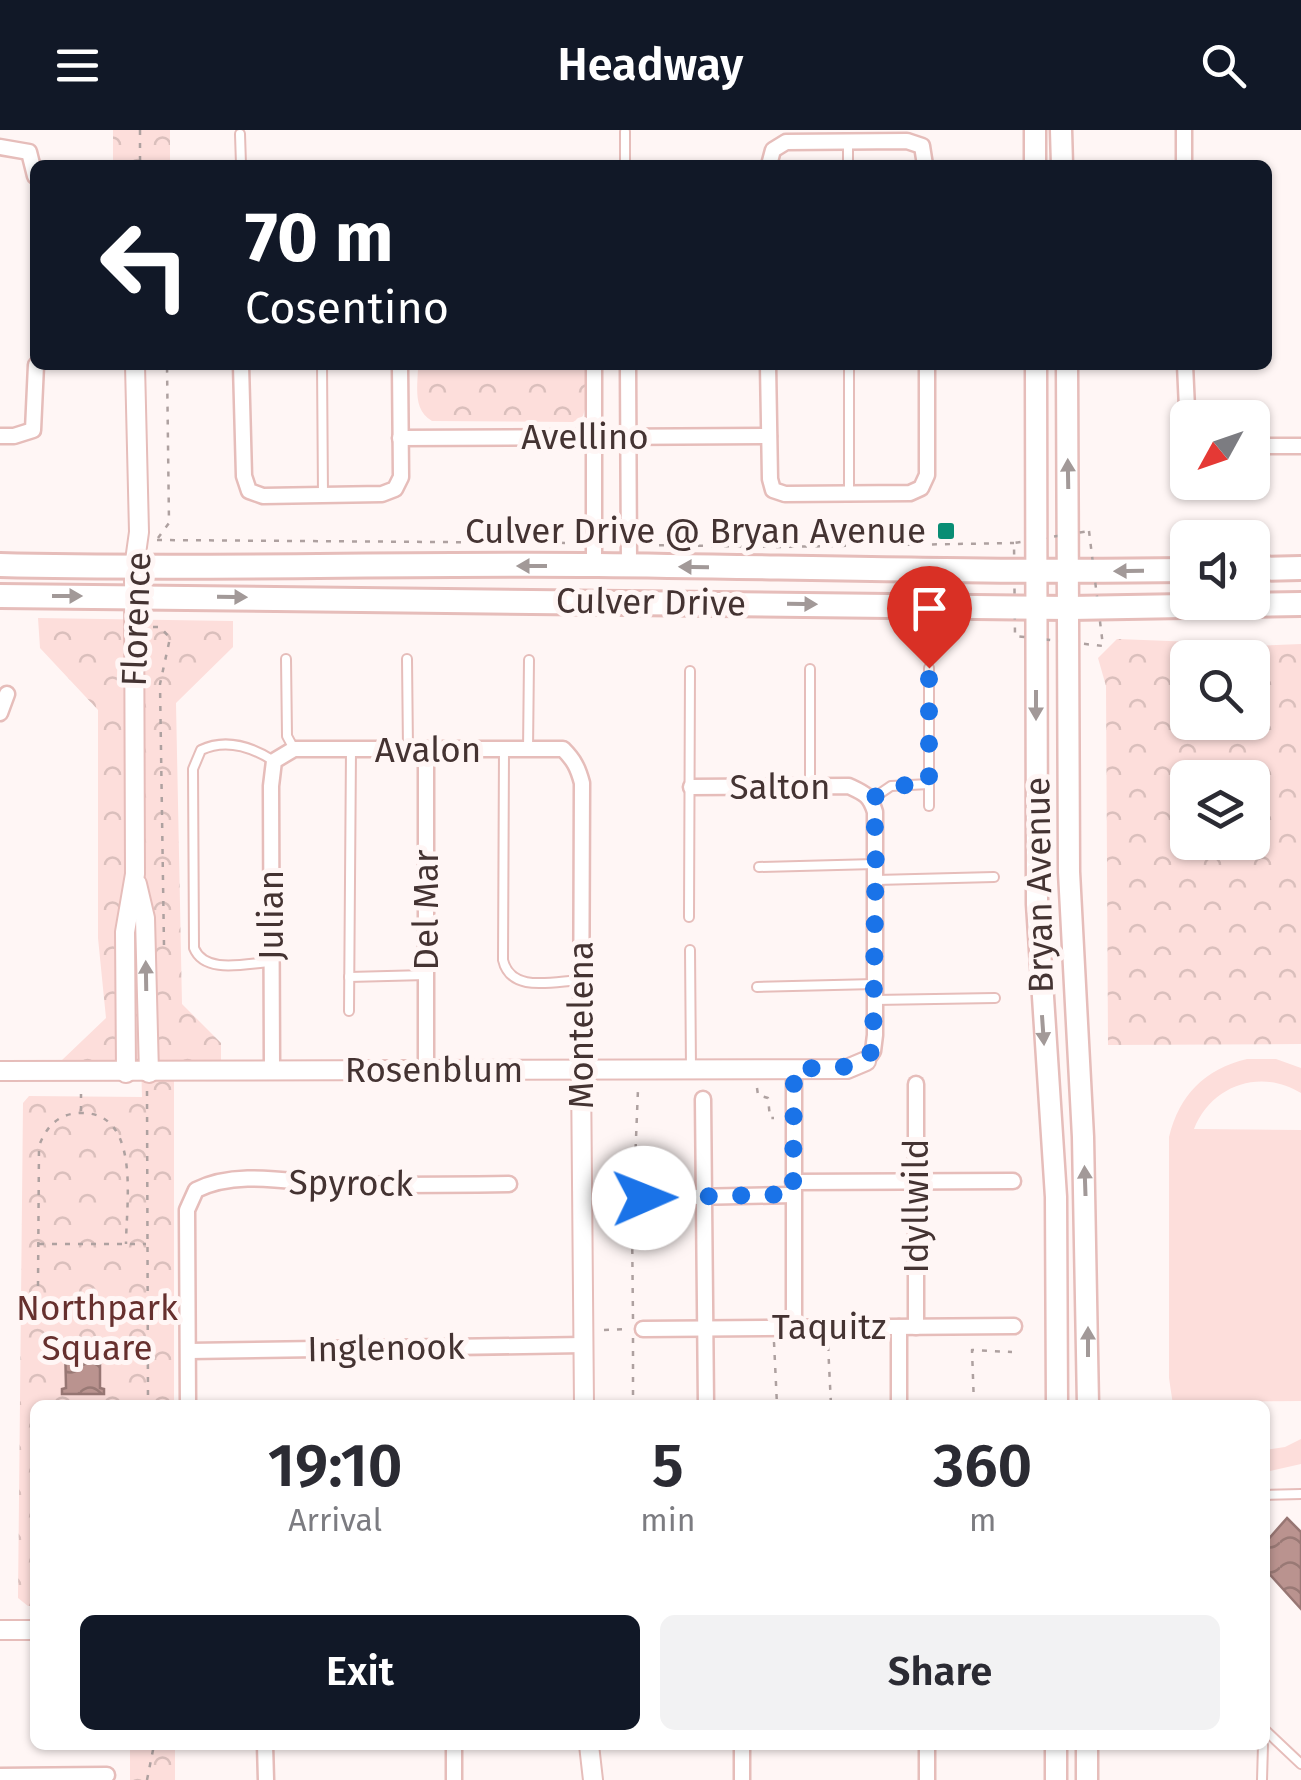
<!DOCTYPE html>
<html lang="en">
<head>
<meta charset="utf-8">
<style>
  body { margin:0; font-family:"Fira Sans",sans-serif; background:#f2f2f3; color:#2b2b33; height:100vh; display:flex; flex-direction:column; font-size:38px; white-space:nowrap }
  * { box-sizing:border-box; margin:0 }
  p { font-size:32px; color:#7c7c81 }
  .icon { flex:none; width:55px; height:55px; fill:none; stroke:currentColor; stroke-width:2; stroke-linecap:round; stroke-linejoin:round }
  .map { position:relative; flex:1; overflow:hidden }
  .panel { position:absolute; left:30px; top:1270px; width:1240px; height:350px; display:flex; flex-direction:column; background:#fff; border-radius:15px; box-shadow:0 2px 8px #0004 }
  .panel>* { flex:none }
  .guide { position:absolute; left:30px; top:30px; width:1242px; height:210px; border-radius:15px; box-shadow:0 2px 8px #0004; background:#111827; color:#fff; overflow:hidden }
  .needle { width:65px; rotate:230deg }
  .tools { position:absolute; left:1170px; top:270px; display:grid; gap:20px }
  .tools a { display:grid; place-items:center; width:100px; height:100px; border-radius:15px; background:#fff; box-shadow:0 2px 8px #0004; font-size:50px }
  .pin { position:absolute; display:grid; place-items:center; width:85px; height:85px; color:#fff; margin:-102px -42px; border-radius:50% 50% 50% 0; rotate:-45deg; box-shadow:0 0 10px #0007 }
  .pin .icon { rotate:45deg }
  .me { position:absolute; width:110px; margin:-55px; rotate:89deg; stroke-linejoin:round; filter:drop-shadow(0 0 8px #0008) }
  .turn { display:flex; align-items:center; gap:35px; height:210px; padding:0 50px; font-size:45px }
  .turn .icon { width:130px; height:130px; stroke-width:2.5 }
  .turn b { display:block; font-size:70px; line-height:85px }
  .eta { display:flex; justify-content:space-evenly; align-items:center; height:170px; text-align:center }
  .eta b { font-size:60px; font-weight:600; line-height:70px }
  .action { display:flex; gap:20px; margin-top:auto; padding:20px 50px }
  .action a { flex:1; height:115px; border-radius:15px; background:#111827; color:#fff; font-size:40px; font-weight:600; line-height:115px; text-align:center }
  .action a+a { background:#f2f2f3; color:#2b2b33 }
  header { display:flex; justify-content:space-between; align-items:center; height:130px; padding:0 50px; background:#111827; color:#fff; font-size:45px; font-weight:600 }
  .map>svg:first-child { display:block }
  .grass { fill:#fddedb }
  .forest { fill:url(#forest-crowns); fill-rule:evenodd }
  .water { fill:url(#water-waves); stroke:#977673; stroke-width:2.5 }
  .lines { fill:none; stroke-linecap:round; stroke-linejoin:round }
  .service-casing { stroke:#e6bdba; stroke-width:12 }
  .minor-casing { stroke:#e6bdba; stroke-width:19 }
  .tertiary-casing { stroke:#e6bdba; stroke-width:22 }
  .secondary-casing { stroke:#e6bdba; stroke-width:25 }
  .primary-casing { stroke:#e6bdba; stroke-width:28 }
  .path { stroke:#aea1a0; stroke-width:2.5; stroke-dasharray:5 8; stroke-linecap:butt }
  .service { stroke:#fff; stroke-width:8 }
  .minor { stroke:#fff; stroke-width:14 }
  .tertiary { stroke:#fff; stroke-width:18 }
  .secondary { stroke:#fff; stroke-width:20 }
  .primary { stroke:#fff; stroke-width:22 }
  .oneway { fill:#a29998 }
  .route { stroke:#1a73e8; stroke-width:18; stroke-dasharray:0 32.4 }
  .poi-dot { fill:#098d74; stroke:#fff6f5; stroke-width:4 }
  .labels { text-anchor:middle; stroke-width:10; stroke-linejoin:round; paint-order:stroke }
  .street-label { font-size:35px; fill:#443332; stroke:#fff6f5 }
  .poi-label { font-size:35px; fill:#443332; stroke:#fff6f5; text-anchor:end }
  .park-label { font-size:35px; fill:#66302e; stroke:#fff6f5 }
</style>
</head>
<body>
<header><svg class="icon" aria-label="menu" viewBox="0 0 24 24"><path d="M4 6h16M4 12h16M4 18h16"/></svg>Headway<svg class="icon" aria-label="search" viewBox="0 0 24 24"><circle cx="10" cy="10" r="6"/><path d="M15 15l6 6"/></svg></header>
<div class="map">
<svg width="1301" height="1650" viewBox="0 0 1301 1650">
  <defs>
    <pattern id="forest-crowns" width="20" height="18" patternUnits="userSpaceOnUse" patternTransform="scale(2.5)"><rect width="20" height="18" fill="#fddedb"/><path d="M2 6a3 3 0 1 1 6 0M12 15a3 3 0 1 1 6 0" fill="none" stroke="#dabfbc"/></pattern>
    <pattern id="water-waves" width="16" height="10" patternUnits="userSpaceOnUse" patternTransform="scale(2.5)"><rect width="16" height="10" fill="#ba938f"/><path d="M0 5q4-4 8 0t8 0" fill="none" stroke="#997975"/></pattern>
  </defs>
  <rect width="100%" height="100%" fill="#fff6f5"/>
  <g class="grass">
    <path d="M1247,929H1276L1301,938V963C1261,938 1211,955 1194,999L1301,1000V1271L1196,1272V1275H1173L1169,1248V1007C1179,965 1205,939 1247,929Z"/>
    <polygon points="1301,1309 1301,1334 1265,1342 1265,1320 1285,1317"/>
  </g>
  <g class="forest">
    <rect x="113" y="0" width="57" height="35"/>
    <path d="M418,235H585V279L583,286L573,292L432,291C412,280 418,255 418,235Z"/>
    <polygon points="38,488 233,491 233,517 176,573 182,874 221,913 221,931 174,931 174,1275 35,1275 35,1476 28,1476 18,1468 23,973 29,966 142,967 141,931 61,931 106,888 98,808 98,580 40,518"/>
    <path d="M1117,509L1222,513L1230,517L1301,514V914L1108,915L1106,556L1098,528ZM1188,528H1252V592H1188ZM1188,648H1252V712H1188Z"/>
    <rect x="130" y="1615" width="45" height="35"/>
  </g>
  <g class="water">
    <polygon points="65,1213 100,1213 100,1258 104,1259 104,1264 62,1264 62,1259 66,1258"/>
    <polygon points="1287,1388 1301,1402 1301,1479 1265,1439 1265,1413"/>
  </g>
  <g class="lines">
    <g class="service-casing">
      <g id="service">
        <polyline points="240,4 241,35"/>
        <polyline points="848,12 848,35"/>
        <polyline points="625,35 625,2"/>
        <polyline points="322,235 323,365"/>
        <polyline points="849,235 849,363"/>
        <polyline points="286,529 287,606 294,619"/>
        <polyline points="407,529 408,619"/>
        <polyline points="929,538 929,676"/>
        <path d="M504,620L503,830C511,864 554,851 581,850"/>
        <polyline points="528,620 529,530"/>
        <polyline points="810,655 810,539"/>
        <polyline points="872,669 891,656 929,654"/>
        <polyline points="759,737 875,734"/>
        <polyline points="876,750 994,747"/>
        <polyline points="689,787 690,541"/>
        <polyline points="690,820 691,939"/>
        <path d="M271,832C247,833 205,845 194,818L193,639L201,620C226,608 252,617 274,631"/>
        <polyline points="349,847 426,845"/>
        <polyline points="757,857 875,854"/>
        <polyline points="875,870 995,868"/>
        <polyline points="349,881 351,620"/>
        <polyline points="1265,1365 1301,1364"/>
        <polyline points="1265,1600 1301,1634"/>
        <polyline points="1262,1650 1263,1615"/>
      </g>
    </g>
    <g class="minor-casing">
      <g id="minor">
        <polyline points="1184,0 1184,35"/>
        <polyline points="0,17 29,22 35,46"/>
        <polyline points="769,35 773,20 786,12 907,11 922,16 925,35"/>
        <polyline points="241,235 244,346 249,361 263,366 382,364 395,359 401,347 400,235"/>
        <polyline points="594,235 594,435"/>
        <polyline points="628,235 629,436"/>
        <polyline points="768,235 770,349 773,360 785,364 910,363 921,358 927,345 927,235"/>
        <polyline points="1185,235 1188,300"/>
        <polyline points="0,306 14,306 33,300 36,235"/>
        <polyline points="400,308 769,306"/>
        <polyline points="1252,316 1301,316"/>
        <polyline points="0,583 7,564"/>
        <polyline points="426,621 426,940"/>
        <path d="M691,657L849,656C864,663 870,665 875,682V905L873,921L866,931"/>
        <polyline points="794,939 794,1196"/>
        <path d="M272,940L271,656L274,631L294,619H563C574,630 578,638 582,653L581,940"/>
        <polyline points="916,954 916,1197"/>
        <polyline points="703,969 706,1275"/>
        <polyline points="793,1052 1013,1051"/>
        <polyline points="644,1068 793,1065"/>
        <polyline points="643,1199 1014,1196"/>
        <polyline points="189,1221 584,1215"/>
        <path d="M188,1275L187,1080L196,1060C240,1038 296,1054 343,1055C399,1055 454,1055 509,1054"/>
        <polyline points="899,1275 899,1197"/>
        <polyline points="265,1615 266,1650"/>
        <polyline points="742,1615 742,1650"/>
        <polyline points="927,1615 927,1650"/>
        <polyline points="0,1646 107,1645"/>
        <polyline points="454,1650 454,1615"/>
      </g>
    </g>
    <g class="tertiary-casing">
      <g id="tertiary">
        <polyline points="137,754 145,788 149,943"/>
        <polyline points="581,940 584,1275"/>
        <polyline points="0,941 847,939 866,931"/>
        <polyline points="126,943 125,802 135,744 134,438 139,402 135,235"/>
        <polyline points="0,1500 35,1500"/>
        <polyline points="589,1615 593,1650"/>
      </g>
    </g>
    <g class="secondary-casing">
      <g id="secondary">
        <polyline points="1035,0 1035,35"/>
        <polyline points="1061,0 1062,35"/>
        <polyline points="1036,235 1037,774 1056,1067 1057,1275"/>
        <polyline points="1067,235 1069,742 1083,1007 1088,1275"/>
        <polyline points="1087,1615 1087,1650"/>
        <polyline points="1056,1650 1056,1615"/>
      </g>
    </g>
    <g class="primary-casing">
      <g id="primary">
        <path d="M0,435C199,440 398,433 598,435C794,437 991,443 1188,440"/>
        <polyline points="1252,439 1301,438"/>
        <polyline points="0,466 1070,478 1301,474"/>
      </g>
    </g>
    <g class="path">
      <polyline points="140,0 140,35"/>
      <polygon points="1089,401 1103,516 1015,506 1014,413"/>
      <polyline points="158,408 169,393 167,235"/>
      <polyline points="157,410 579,413"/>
      <polyline points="646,415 780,417 1014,413"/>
      <polyline points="153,497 160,497 170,508 160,554 164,816"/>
      <polyline points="757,958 758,965 768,968 770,988 774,988"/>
      <polyline points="147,961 148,1275"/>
      <polyline points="81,981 81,964"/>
      <polyline points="634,1058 638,959"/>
      <polyline points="633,1076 632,1091 686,1091 689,1084"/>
      <polyline points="632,1093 633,1190"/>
      <polyline points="39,1114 146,1114"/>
      <path d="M38,1156L39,1016C46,997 58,984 79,983C142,980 126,1074 126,1114"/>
      <polyline points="604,1200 625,1199"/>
      <polyline points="633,1208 633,1275"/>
      <polyline points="774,1212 777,1275"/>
      <polyline points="817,1213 828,1214 831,1275"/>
      <polyline points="974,1275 972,1220 1012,1222"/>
      <polyline points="147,1650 154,1615"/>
    </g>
    <use href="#service" class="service"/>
    <use href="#minor" class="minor"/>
    <use href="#tertiary" class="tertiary"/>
    <use href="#secondary" class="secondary"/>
    <use href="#primary" class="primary"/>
  </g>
  <defs><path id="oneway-solid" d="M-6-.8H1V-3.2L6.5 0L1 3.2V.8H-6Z" transform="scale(2.5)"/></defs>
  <g class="oneway">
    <use href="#oneway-solid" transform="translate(1068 344) rotate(-91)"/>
    <use href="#oneway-solid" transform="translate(532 436) rotate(180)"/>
    <use href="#oneway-solid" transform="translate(694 437) rotate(-179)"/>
    <use href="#oneway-solid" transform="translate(1129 441) rotate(179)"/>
    <use href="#oneway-solid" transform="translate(67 466)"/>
    <use href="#oneway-solid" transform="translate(232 467) rotate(1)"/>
    <use href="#oneway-solid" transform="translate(802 474) rotate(1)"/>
    <use href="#oneway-solid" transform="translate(1036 575) rotate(90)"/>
    <use href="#oneway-solid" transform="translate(146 846) rotate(-91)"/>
    <use href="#oneway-solid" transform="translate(1043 900) rotate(86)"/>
    <use href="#oneway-solid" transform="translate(1085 1051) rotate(-92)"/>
    <use href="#oneway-solid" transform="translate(1088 1212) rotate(-90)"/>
  </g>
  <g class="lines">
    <polyline class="route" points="644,1068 793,1064 794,939 858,936 873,920 876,708 872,669 890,656 929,654 929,538"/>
  </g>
  <rect class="poi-dot" x="936" y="391" width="20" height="20" rx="5"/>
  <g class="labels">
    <g class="street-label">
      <text x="585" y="319">Avellino</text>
      <text transform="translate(651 472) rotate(1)" y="12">Culver Drive</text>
      <text transform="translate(136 489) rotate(-88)" y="12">Florence</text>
      <text x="428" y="632">Avalon</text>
      <text x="780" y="669">Salton</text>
      <text transform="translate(1039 755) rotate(-91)" y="12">Bryan Avenue</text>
      <text transform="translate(426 780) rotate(-90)" y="12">Del Mar</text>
      <text transform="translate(271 785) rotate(-90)" y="12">Julian</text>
      <text transform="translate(581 895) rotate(-90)" y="12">Montelena</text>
      <text x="434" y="952">Rosenblum</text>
      <text transform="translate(351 1053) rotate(1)" y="12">Spyrock</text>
      <text transform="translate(916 1076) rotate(-90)" y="12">Idyllwild</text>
      <text x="829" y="1209">Taquitz</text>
      <text transform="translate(386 1218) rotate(-1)" y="12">Inglenook</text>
    </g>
    <g class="poi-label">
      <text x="926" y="413">Culver Drive @ Bryan Avenue</text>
    </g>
    <g class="park-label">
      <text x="97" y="1190">Northpark<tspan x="97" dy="40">Square</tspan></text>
    </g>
  </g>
</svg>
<div class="tools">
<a><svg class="needle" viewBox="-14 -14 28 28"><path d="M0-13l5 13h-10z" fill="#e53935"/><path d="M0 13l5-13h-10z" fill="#7c7c81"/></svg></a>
<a><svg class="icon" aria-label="sound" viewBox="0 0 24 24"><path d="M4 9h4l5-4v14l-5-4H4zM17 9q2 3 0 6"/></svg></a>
<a><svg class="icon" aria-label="search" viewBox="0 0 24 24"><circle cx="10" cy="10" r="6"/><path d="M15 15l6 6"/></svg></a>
<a><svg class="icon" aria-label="layers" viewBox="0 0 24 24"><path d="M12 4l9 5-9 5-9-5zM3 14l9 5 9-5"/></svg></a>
</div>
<div class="pin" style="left:929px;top:538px;background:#d93025"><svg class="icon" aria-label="arrive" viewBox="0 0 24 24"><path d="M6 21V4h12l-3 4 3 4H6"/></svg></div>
<svg class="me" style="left:644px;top:1068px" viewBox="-20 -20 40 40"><circle r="19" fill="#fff"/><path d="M0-13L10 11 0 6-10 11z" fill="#1a73e8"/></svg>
<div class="guide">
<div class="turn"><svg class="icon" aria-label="left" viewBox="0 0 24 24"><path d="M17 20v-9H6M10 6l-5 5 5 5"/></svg><div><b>70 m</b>Cosentino</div></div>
</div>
<section class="panel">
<div class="eta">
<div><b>19:10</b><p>Arrival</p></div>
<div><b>5</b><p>min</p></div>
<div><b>360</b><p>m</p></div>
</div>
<div class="action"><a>Exit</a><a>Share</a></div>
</section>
</div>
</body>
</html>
